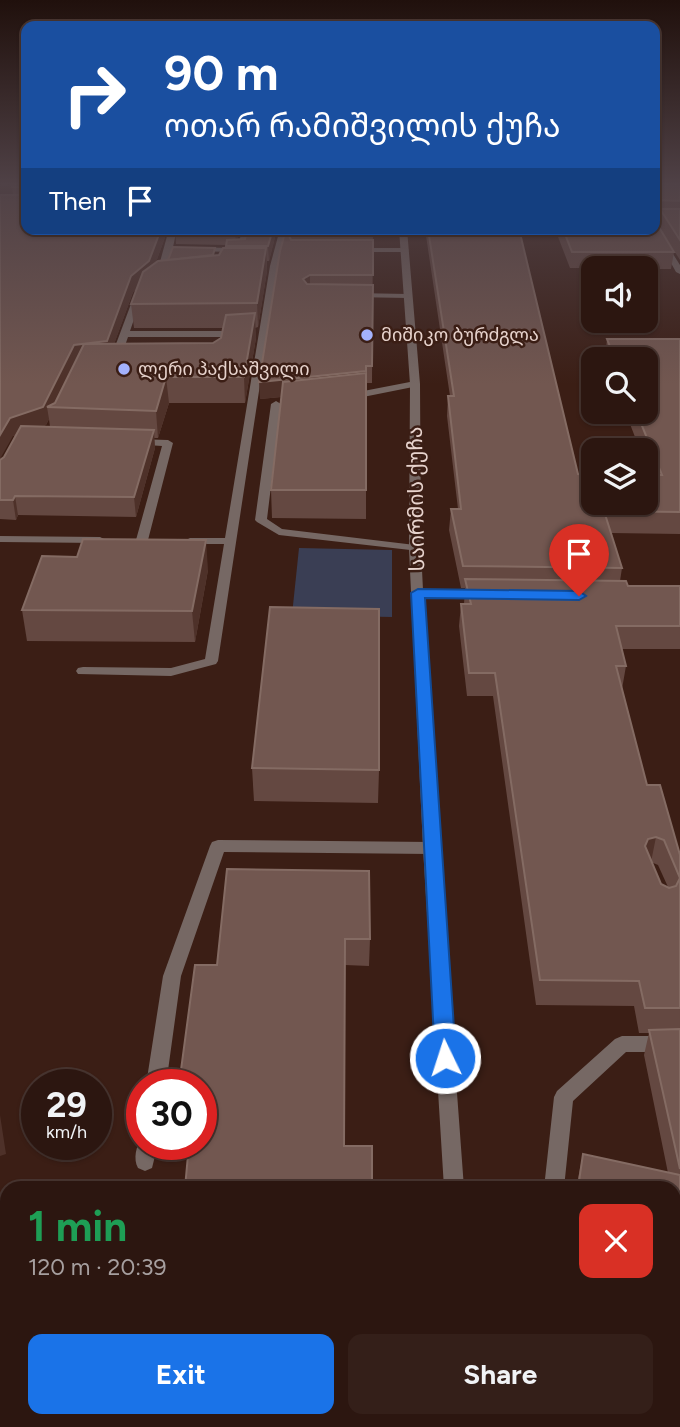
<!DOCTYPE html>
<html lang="en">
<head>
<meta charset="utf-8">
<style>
  body { margin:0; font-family:Figtree,"Noto Sans Georgian",sans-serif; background:#341f19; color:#f1f3f6; height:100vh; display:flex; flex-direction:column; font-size:26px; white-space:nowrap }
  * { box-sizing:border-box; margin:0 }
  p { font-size:23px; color:#a69f9f }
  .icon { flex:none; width:38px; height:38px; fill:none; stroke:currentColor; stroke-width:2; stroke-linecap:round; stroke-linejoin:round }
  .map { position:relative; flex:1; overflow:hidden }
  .panel { position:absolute; left:0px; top:1181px; width:681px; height:247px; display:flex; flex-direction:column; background:#2c1610; border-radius:21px 21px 0 0; box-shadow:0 2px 5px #0004,0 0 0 2px #483530 }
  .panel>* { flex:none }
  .guide { position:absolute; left:21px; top:21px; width:639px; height:214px; border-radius:14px; box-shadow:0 2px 5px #0004,0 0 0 2px #483530; background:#1a4fa0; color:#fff; overflow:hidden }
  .fabs { position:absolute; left:581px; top:256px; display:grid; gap:14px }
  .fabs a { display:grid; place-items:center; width:77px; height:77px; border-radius:14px; background:#2c1610; box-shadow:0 2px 5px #0004,0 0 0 2px #483530; font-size:35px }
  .speed { position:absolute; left:21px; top:1069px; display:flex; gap:14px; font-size:35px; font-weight:700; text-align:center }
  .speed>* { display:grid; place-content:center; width:91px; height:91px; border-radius:50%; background:#2c1610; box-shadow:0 2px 5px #0004,0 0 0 2px #483530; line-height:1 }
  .speed small { font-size:18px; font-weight:400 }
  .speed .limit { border:10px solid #d22; background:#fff; color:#111 }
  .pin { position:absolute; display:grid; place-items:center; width:60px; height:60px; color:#fff; margin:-72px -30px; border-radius:50% 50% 50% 0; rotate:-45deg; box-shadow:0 0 7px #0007 }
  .pin .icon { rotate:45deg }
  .me { position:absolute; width:77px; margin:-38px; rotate:356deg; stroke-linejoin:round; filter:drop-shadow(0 0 5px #0008) }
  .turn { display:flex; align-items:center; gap:24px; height:147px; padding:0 28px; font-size:32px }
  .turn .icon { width:91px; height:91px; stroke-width:2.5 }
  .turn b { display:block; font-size:49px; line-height:60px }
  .then { display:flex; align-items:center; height:66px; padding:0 28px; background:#0003; gap:14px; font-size:26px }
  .round { display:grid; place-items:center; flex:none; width:74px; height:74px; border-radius:14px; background:#341f19 }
  .overview { display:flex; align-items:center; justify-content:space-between; height:119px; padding:0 28px }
  h1 { font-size:42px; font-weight:700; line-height:52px; color:#1e9e55 }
  .action { display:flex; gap:14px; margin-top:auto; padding:14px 28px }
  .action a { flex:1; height:80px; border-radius:14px; background:#1a73e8; color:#fff; font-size:28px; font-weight:700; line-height:80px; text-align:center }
  .action a+a { background:#341f19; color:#f1f3f6 }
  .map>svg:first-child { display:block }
  .green { fill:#3a3e54 }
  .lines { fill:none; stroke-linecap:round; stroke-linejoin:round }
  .service { fill:#766864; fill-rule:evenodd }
  .minor { fill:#766864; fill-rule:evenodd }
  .wall { fill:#644841; fill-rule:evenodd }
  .shaded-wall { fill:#4e3129 }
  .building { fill:#725750; stroke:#846b63; stroke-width:2 }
  .route { fill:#1a73e8; stroke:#114b97; stroke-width:2 }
  .poi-dot { fill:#a4b2fc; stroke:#3b1e15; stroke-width:2.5 }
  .labels { text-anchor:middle; stroke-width:5; stroke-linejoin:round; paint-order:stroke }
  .far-poi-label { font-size:18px; fill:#e7d3cd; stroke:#3b1e15; text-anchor:start }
  .street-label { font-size:21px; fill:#e7d3cd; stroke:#3b1e15 }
</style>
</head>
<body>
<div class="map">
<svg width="680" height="1427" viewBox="0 0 680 1427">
  <rect width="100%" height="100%" fill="#3b1e15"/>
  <polygon class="green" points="299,548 392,550 392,617 292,615"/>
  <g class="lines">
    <g class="service">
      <polygon points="169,229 177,229 173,247 238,248 242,229 250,229 244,252 172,251 162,278 155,280"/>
      <polygon points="280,229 288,229 278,266 218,661 216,664 171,676 78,674 76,671 78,668 83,667 171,668 205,659 224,544 190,544 184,541 190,538 225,538 270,266"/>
      <polygon points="357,248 405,248 409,250 405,252 354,252 354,248"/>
      <polygon points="354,293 408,294 412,296 408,298 351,297 350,295"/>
      <polygon points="138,294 142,296 130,331 238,331 242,334 238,337 128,337 120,360 112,362 110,360 134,296"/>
      <polygon points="415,381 418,382 418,386 348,400 343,397 348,394"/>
      <polygon points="276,401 281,404 267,519 282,529 415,545 419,547 419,551 279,535 257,522 255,520 271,404"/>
      <polygon points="136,439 168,440 173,443 148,540 142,543 136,540 162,446 132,444 132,440"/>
      <polygon points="0,536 100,537 106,540 100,543 0,542"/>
      <polygon points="218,840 431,842 437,844 439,848 437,852 431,854 224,852 181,976 166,1085 146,1085 163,976 210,846 212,842"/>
      <polygon points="622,1036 680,1036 680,1052 626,1052 573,1101 564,1188 544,1188 554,1097 557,1091 615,1039"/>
      <path d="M142,1137V1144H158L152,1168L145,1171L138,1168C133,1159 136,1146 142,1137Z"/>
      <polygon points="486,1421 510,1421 507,1427 483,1427"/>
    </g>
    <g class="minor">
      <polygon points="654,224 680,265 680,274 676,272 652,229 654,229"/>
      <polygon points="399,229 407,229 420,384 421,549 423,590 483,590 489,594 483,598 424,598 439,848 464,1188 444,1188 423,848 409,549 410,384"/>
      <rect x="458" y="1421" width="24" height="6"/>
    </g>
  </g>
  <g class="wall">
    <path d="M14,184L168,229L156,262L219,255L226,248V245L176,244L175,229H240L237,239H245L247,229H277L269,261H267V271L258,327L255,328L256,338L245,403H169L158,438H154L155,448L136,517L18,515L16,520L0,519V460L4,457L16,435L13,436V195L12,187ZM137,288L131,304L134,328H223L221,338L213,343L114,344L133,292ZM49,419L50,427H40L46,425Z"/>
    <polygon points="654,184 680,184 680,260 661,230 674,252 671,269 646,269 646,268 570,268 555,229 654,229 658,224 659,216 654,215"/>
    <polygon points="286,229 373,229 372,383 366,383 366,519 272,518 271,490 281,397 260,399"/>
    <path d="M425,229H519L578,474L650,475L646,464V450H640L625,411H646V359H605L607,339H680V534L611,533L622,568L620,581L628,586H680V649H622L626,666L622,689L647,785L680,855V1427H555V1421H674V1188H576L583,1154L668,1173L644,1055L649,1033H639L634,1006L536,1005L493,696H467L459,626L461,604H464L465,588H461L449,530L451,509H458L447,416L448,396H450ZM651,862L658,865L668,887L661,884Z"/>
    <polygon points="77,557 208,570 195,642 27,641 22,610"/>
    <polygon points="252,768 379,770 378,803 254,801"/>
    <polygon points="227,869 370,939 369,966 345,965 344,1146 217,965"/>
  </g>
  <g class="shaded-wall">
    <polygon points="161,229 168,229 151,276 133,292 109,358 55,407 47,407 49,419 46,425 13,436 0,459 0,435 10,418 74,345 131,276"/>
    <polygon points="236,229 240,229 236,245 235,231"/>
    <polygon points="273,229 277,229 269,261 268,246"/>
    <polygon points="266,248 267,271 258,327 257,303"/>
    <polygon points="310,275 310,290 303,279"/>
    <polygon points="255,313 256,338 245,403 244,377"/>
    <polygon points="366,371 365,389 260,399 259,382"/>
    <polygon points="166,377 169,403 158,438 156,411"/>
    <polygon points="154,430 155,448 136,517 134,497"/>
    <polygon points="15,496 18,515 16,520 13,500"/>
    <polygon points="206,540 208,570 195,642 192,611"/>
    <polygon points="656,837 651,862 645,846 648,839"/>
    <polygon points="0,1115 6,1154 0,1156"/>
  </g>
  <g class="building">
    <polygon points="14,184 26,184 26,229 161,229 149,261 131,276 107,341 74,345 43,407 10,418 0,435 0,195 26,195 26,187 12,187"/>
    <polygon points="654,184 680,184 680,201 656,200 654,202"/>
    <polygon points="660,209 680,209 680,240"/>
    <polygon points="654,219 674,252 572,252 563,229 654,229"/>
    <polygon points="175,229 236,229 235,231"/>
    <polygon points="247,229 273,229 268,246 226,246 227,240 245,239"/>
    <polygon points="286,229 373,229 373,231 291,231 288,233 291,240 373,240 373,275 310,275 303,279 307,284 373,285 372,366 366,366 366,371 259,382 280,251"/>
    <polygon points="428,229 519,229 578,474 593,475 593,502 646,502 646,475 662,475 636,411 646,411 646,359 615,359 607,339 680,339 680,512 604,511 622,568 463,566 451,509 461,509 448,396 454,396"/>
    <polygon points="173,247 215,248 213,255 168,260"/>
    <polygon points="223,248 266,248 257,303 131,304 143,272 158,261 219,255"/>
    <polygon points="255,313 244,377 166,377 156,411 47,407 55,403 84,344 213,343 221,338 226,315"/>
    <polygon points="366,373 366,490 271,490 283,382"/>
    <polygon points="21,426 154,430 134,497 15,496 13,500 0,500 0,460 4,457"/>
    <polygon points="83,539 206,540 192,611 22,610 42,556 77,557"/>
    <polygon points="465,579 626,581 628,586 680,586 680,626 616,626 626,666 616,666 647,785 660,785 680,855 680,878 664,840 656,837 648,839 645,846 661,884 669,888 676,886 680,878 680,1008 645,1008 639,981 540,980 495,673 469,673 461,604 471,604"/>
    <polygon points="270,607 379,609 379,770 252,768"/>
    <polygon points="227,869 369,871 370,939 345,939 344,1146 372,1146 372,1188 185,1188 189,1144 201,1144 201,1085 179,1085 195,965 217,965"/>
    <polygon points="680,1029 680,1169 649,1030"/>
    <polygon points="583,1154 680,1175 680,1427 561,1427 561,1421 674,1421 674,1188 578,1188"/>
    <polygon points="7,1357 7,1421 84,1421 85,1427 0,1427 0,1359"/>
    <polygon points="273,1421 352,1421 354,1427 273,1427"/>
  </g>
  <linearGradient id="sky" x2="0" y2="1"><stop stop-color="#20100c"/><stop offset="0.48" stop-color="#4f4146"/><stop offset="1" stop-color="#4f4146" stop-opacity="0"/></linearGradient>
  <rect width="680" height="384" fill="url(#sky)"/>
  <polygon class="route" points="418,589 579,591 586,596 579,600 425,598 456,1058 453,1064 445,1066 438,1064 435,1058 411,593"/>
  <g class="poi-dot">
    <circle cx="367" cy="335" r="7"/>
    <circle cx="124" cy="369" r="7"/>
  </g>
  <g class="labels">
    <g class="far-poi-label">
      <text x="381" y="341">მიშიკო ბურძგლა</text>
      <text x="138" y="375">ლერი პაქსაშვილი</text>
    </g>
    <g class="street-label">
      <text transform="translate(416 499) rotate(-91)" y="7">საირმის ქუჩა</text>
    </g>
  </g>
</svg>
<div class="fabs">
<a><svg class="icon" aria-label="sound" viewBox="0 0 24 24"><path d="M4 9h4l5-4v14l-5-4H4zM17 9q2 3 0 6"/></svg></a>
<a><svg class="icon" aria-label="search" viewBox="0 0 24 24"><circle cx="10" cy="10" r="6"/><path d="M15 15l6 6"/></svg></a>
<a><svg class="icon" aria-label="layers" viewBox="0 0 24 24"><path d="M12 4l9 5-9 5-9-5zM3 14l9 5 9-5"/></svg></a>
</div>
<div class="speed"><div>29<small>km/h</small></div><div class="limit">30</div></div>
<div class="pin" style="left:579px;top:596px;background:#d93025"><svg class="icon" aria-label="arrive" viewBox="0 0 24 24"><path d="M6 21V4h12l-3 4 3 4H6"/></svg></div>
<svg class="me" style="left:445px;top:1058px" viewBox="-20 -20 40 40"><circle r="17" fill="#1a73e8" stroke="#fff" stroke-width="3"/><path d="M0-11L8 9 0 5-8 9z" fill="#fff"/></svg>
<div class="guide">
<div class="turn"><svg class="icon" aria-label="right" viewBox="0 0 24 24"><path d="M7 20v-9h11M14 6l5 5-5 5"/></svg><div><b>90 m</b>ოთარ რამიშვილის ქუჩა</div></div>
<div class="then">Then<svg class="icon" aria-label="arrive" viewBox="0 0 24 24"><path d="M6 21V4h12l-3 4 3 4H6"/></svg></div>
</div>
<section class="panel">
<div class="overview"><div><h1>1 min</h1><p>120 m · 20:39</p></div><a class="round" style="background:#d93025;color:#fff"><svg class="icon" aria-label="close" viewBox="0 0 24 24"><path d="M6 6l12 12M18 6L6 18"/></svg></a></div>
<div class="action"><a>Exit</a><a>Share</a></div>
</section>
</div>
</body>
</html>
